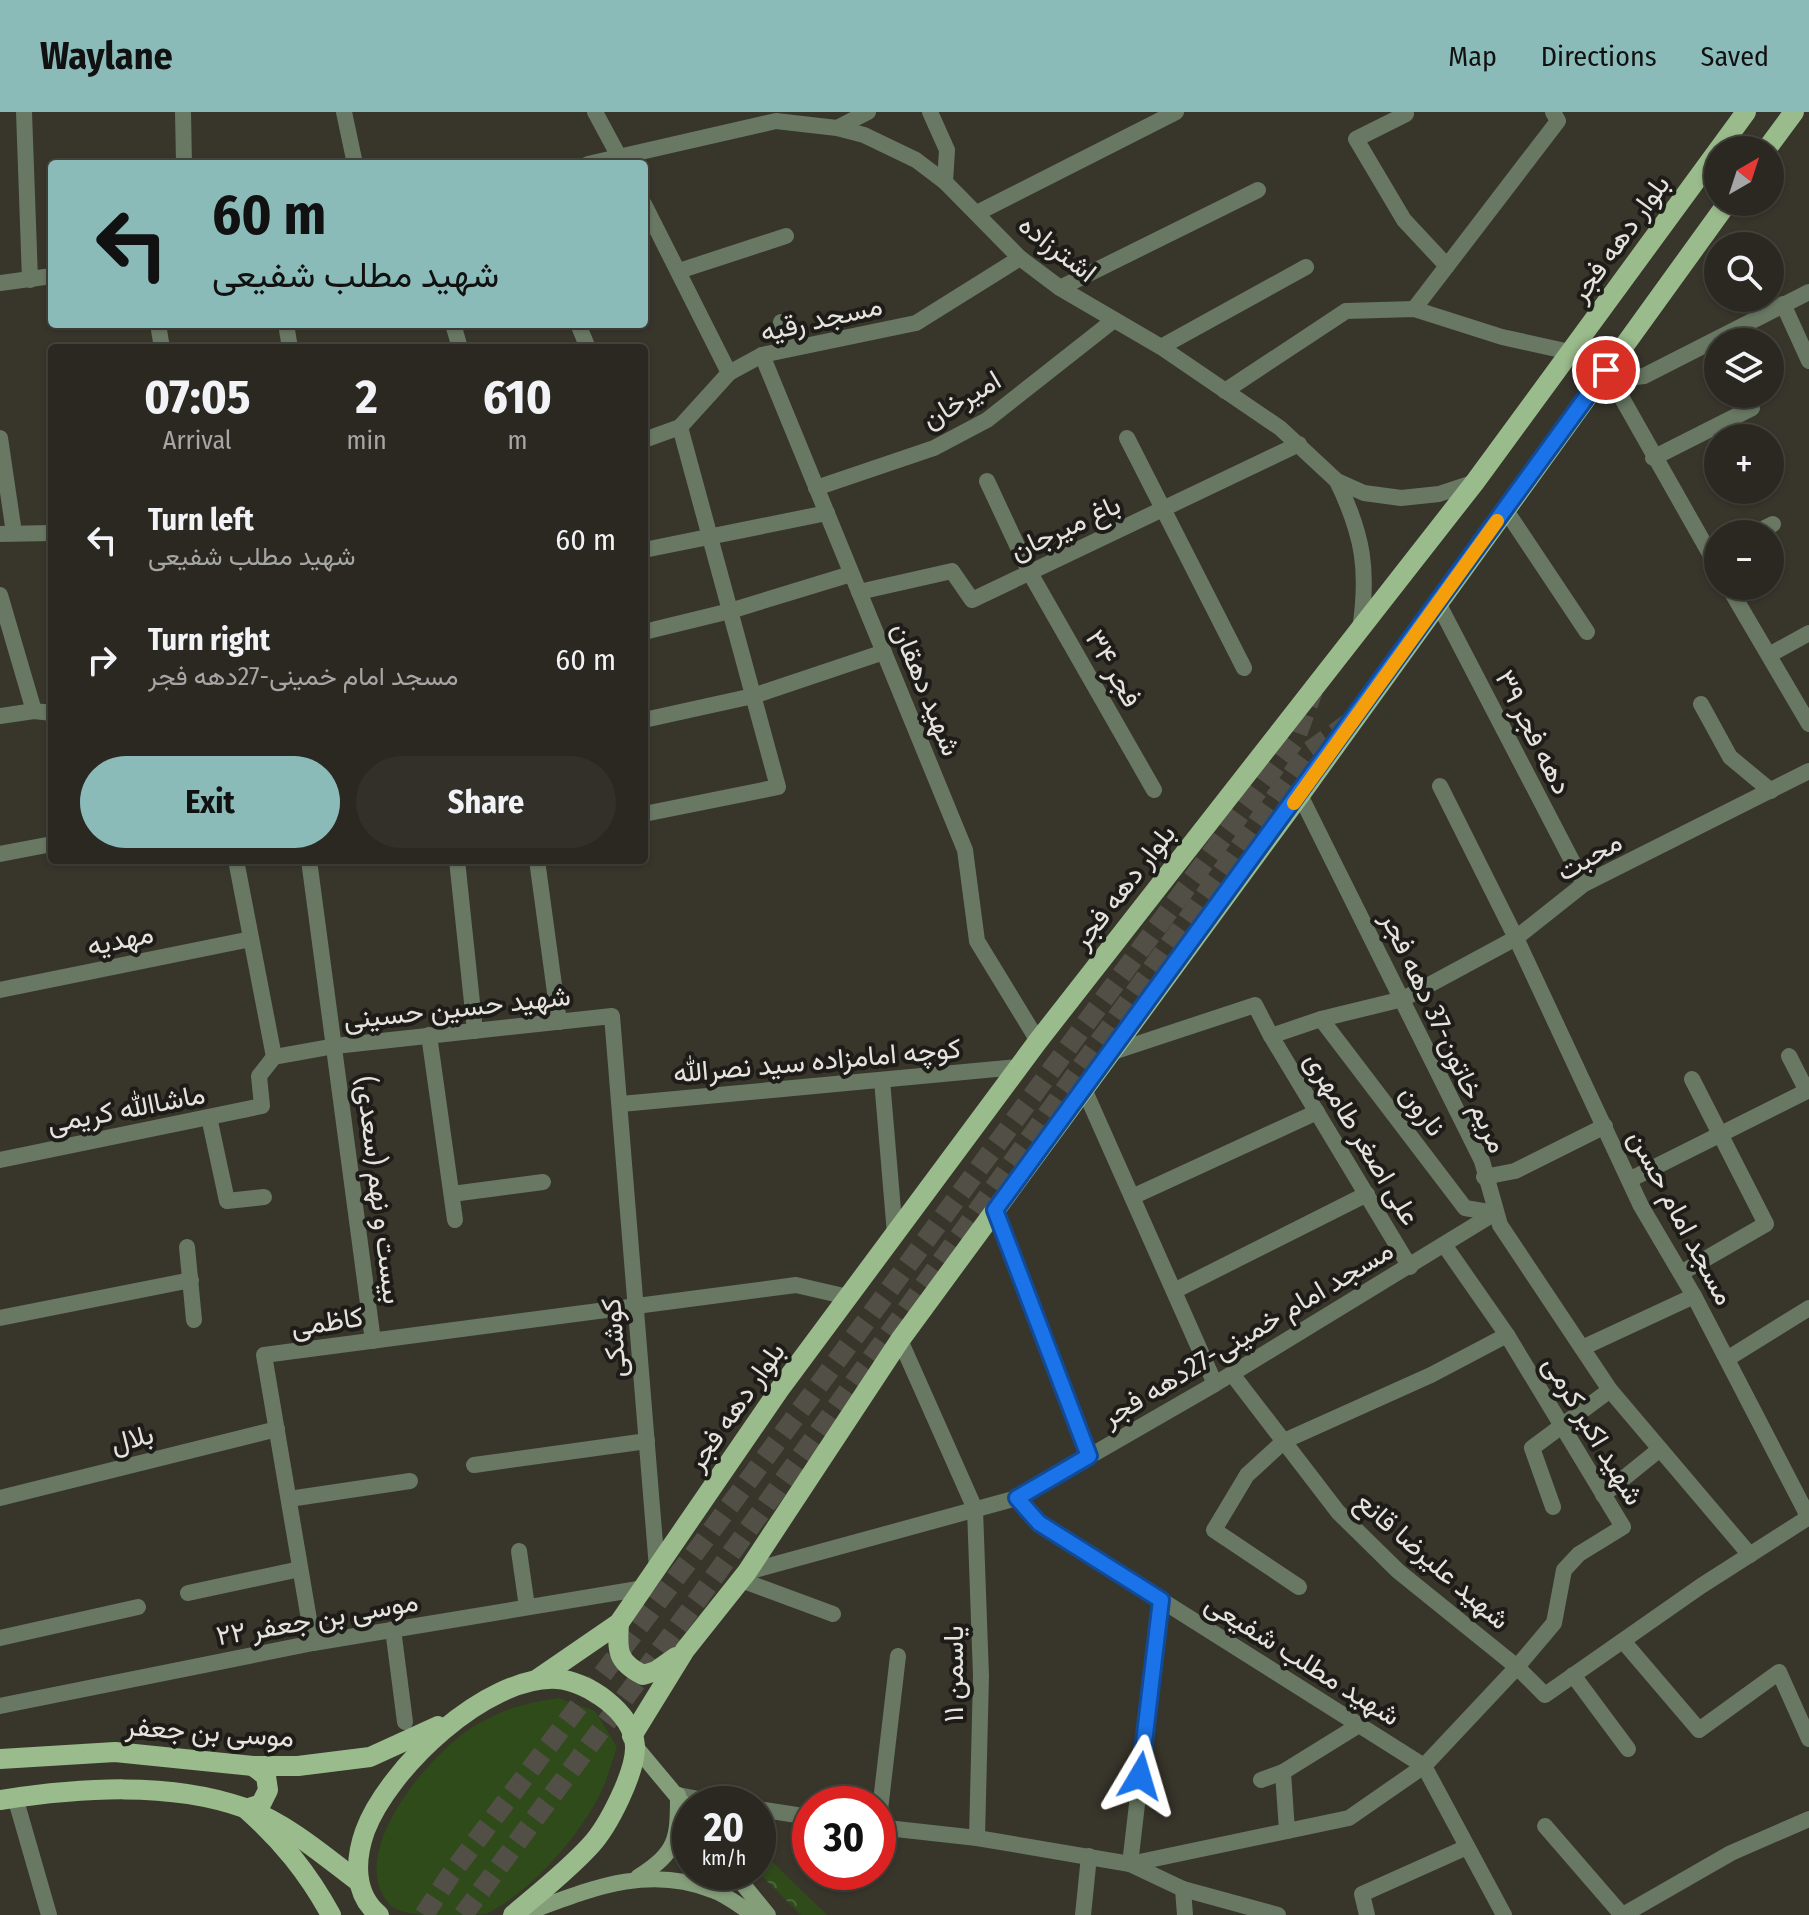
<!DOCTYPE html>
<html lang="en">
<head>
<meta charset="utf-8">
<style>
  body { margin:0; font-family:"Fira Sans Condensed",Vazirmatn,sans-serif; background:#323029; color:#f1f3f6; height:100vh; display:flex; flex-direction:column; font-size:30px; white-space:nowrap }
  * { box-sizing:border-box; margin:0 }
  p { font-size:26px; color:#a5a6a5 }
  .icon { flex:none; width:44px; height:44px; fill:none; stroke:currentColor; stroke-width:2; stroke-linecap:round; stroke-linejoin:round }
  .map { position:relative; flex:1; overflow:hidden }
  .sheet { position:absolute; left:48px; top:232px; width:600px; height:520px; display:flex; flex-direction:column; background:#2a2820; border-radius:8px; box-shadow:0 2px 6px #0004,0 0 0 2px #46443e }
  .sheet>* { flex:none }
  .banner { position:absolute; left:48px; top:48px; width:600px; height:168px; border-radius:8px; box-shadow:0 2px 6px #0004,0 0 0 2px #46443e; background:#8bbbb9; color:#111; overflow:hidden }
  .needle { width:52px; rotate:39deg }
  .tools { position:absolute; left:1704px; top:24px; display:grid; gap:16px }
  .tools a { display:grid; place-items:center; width:80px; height:80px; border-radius:50%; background:#2a2820; box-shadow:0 2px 6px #0004,0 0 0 2px #46443e; font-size:40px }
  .speed { position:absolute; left:672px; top:1674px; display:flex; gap:16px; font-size:40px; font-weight:700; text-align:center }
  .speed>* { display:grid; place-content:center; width:104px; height:104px; border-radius:50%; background:#2a2820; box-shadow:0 2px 6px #0004,0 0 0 2px #46443e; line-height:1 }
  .speed small { font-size:20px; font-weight:400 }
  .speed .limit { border:12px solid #d22; background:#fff; color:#111 }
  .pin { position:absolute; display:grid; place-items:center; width:68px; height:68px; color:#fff; margin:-34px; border:4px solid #fff; border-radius:50%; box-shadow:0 2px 8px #0007 }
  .me { position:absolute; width:88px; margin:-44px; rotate:7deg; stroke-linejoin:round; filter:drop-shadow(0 0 6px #0008) }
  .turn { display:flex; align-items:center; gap:28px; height:168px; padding:0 32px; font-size:36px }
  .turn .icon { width:104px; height:104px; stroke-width:2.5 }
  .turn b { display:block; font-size:56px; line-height:68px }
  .eta { display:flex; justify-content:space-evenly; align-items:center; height:136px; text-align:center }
  .eta b { font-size:48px; font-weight:700; line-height:56px }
  .action { display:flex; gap:16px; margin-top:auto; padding:16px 32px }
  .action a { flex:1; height:92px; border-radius:48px; background:#8bbbb9; color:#111; font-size:32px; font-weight:700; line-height:92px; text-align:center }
  .action a+a { background:#323029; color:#f1f3f6 }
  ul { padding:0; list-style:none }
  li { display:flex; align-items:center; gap:24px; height:120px; padding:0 32px }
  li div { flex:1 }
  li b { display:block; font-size:30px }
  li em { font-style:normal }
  header { display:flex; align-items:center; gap:48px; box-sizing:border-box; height:112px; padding:0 40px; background:#8bbbb9; color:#111 }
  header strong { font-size:38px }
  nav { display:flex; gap:44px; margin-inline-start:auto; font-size:28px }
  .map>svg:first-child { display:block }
  .grass { fill:#2e4b19 }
  .forest { fill:url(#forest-crowns) }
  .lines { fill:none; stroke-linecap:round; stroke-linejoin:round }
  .primary-tunnel { stroke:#524f46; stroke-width:20; stroke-dasharray:20 10; stroke-linecap:butt }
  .minor { stroke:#687862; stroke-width:16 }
  .tertiary { stroke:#687862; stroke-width:16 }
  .secondary { stroke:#859e7a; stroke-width:16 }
  .primary { stroke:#9abb8c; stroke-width:20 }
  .route-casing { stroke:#114b97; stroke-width:20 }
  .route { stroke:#1a73e8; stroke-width:14 }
  .slow { stroke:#f59e0b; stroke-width:14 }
  .labels { text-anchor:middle; stroke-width:8; stroke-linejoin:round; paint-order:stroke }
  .street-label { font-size:28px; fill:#e5e3dd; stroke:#1e1c18 }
</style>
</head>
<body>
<header>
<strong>Waylane</strong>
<nav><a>Map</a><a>Directions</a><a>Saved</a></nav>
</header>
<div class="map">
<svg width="1809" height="1803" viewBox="0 0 1809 1803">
  <defs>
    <pattern id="forest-crowns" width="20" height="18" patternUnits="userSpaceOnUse" patternTransform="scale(2)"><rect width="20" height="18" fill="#2e4b19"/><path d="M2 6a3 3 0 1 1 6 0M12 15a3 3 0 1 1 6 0" fill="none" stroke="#4c653a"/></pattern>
  </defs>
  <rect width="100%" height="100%" fill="#38352b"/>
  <path class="grass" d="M559,1586L595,1599L617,1635C612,1649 608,1666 601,1680C580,1724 530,1781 486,1802C474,1803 451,1803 438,1803C422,1803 404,1803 391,1794C341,1742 434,1636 479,1611C505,1596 530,1590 559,1586Z"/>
  <polygon class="forest" points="758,1736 827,1803 801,1803 758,1760"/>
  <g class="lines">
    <g class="primary-tunnel">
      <polyline points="424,1803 451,1762 700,1434 1295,628 1313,579"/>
      <polyline points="463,1803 696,1490 1308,640 1349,611"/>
    </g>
    <g class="minor">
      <polyline points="24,0 30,168"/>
      <polyline points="183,0 184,52"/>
      <polyline points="344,0 355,52"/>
      <polyline points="595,0 623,52"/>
      <polyline points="930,0 947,38 945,70"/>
      <polyline points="1406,2 1356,27 1404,108 1447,154"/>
      <polyline points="837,16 868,0"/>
      <polyline points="644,92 729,261"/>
      <polyline points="977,101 1176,0"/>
      <polyline points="679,159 786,124"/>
      <polyline points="1060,176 1258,78"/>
      <polyline points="1783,192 1809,249"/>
      <polyline points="1414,197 1558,9 1553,0"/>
      <polyline points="781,210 790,236"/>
      <polyline points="158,212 162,236"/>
      <polyline points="286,212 290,236"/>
      <polyline points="453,212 460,236"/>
      <polyline points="578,212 588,236"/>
      <polyline points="1161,235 1306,155"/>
      <polyline points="762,243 965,738 977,829 1038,929"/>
      <polyline points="1606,258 1718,456"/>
      <polyline points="1606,258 1628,266 1644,264 1809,180"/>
      <polyline points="1225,279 1346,199 1414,197 1502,225 1570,240"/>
      <polyline points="0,326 14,421"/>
      <polyline points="1127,326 1244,556"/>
      <polyline points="644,328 680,315 729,261 762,243 916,211 1020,146"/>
      <polyline points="1653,346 1752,296"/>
      <polyline points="987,369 1030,461 1154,678"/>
      <polyline points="816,376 934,336 987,308 1114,208"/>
      <polyline points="1505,397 1587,520"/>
      <polyline points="0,422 52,421"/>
      <polyline points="1753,422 1773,412"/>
      <polyline points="644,438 827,401"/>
      <polyline points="1728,474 1809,612"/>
      <polyline points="859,480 952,459 972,488 1299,332"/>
      <polyline points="0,483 34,599 52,601"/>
      <polyline points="1438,491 1584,772"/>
      <polyline points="644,520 730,499 851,462"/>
      <polyline points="1769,543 1809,521"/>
      <polyline points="1701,592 1730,645 1771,679"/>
      <polyline points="0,604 34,599"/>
      <polyline points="644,608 753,584 884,540"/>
      <polyline points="1440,674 1516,826 1641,1094 1694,1184 1809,1406"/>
      <polyline points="1300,683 1482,1049 1500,1113 1610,1278 1750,1443"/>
      <polyline points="644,702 778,675 680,315"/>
      <polyline points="0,742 52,732"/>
      <polyline points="236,748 274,945"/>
      <polyline points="309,748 373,1229"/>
      <polyline points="457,748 475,919"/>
      <polyline points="537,748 559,910"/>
      <polyline points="0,878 251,827"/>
      <polyline points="1321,907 1465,1096 1495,1101"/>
      <polyline points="429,923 455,1108"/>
      <polyline points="1271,924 1410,1155"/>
      <polyline points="1110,941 1255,893 1271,924 1321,907 1403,887 1516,826 1584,772 1809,659"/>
      <polyline points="1789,944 1807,979"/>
      <polyline points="882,968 895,1122"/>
      <polyline points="1084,977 1215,1272"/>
      <polyline points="621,992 1018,955"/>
      <polyline points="209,1005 227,1089 264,1085"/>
      <polyline points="0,1048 262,994 259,964 274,945 335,934 612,904 657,1456"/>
      <polyline points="1484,1065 1515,1059 1605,1014"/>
      <polyline points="1629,1068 1809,978"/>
      <polyline points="452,1082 543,1070"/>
      <polyline points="1132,1085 1317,1000"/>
      <polyline points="995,1098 1089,1344"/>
      <polyline points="187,1135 194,1208"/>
      <polyline points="1681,1161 1766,1112 1692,967"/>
      <polyline points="1174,1179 1367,1082"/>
      <polyline points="0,1206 191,1168"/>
      <polyline points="900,1228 975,1397 981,1564 977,1726"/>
      <polyline points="1582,1236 1694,1184"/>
      <polyline points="1727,1247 1809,1196"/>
      <polyline points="1232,1262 1338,1400 1398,1459 1517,1555 1554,1511 1564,1458 1579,1442 1623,1415 1507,1223 1445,1134"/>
      <polyline points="474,1353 647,1329"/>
      <polyline points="1603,1383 1660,1337"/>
      <polyline points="0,1386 277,1317"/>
      <polyline points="1017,1386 1039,1411 1424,1654 1504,1803"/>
      <polyline points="289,1387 410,1369"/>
      <polyline points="1553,1395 1532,1336 1610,1278"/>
      <polyline points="519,1439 527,1495"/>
      <polyline points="747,1460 1017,1386 1215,1272 1495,1101"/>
      <polyline points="741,1468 833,1502"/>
      <polyline points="1299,1475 1214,1418 1247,1363 1284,1329 1431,1263 1507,1223"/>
      <polyline points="188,1481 300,1457"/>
      <polyline points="1161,1488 1130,1752 1183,1777 1278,1803"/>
      <polyline points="393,1517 405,1610"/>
      <polyline points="0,1526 138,1495"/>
      <polyline points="1623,1529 1699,1618 1779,1560 1809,1627"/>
      <polyline points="313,1531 264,1243 796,1173 848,1185"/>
      <polyline points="898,1544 878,1715 977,1726 1130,1752 1349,1706 1424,1654 1517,1555 1545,1583 1701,1474 1809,1405"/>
      <polyline points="1573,1563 1628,1637"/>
      <polyline points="0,1594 313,1531 644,1476"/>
      <polyline points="1261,1668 1283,1660"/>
      <polyline points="678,1683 725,1692"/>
      <polyline points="15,1685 49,1803"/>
      <polyline points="758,1697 810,1705"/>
      <polyline points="1545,1714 1622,1803"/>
      <polyline points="1287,1719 1283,1660 1359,1613"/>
      <polyline points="1183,1777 1185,1803"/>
      <polyline points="1083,1803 1089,1744"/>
      <polyline points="1367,1803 1362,1782 1467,1735"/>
      <polyline points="1623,1803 1731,1741 1809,1707"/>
    </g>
    <g class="tertiary">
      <polyline points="588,52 776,9 837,16 864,23 916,48 945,70 1020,146 1060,176 1161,235 1280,316 1337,369 1364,381 1401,386 1439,382 1475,370"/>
      <polyline points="0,171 52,164"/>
      <path d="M1337,369C1363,423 1369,458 1360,517"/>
    </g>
    <g class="secondary">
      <polyline points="635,1634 690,1700"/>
      <polyline points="733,1760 768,1803"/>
      <path d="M638,1765C677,1740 678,1728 678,1683"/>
      <path d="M520,1803C584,1780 644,1751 712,1778C727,1783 741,1795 754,1803"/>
    </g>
    <g class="primary">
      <polyline points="1766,38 1794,0"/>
      <path d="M619,1511C617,1539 617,1550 643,1563L656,1559L676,1545"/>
      <polyline points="536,1568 619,1511 779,1278 1038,929 1475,370 1746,0"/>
      <polyline points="632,1624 685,1538 747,1460 900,1228 1300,683 1728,90"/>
      <polyline points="0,1647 115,1640 253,1654 298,1654 370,1645 438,1614"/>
      <path d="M253,1654L266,1664L268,1678L261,1692L246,1697C282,1729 308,1761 331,1803"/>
      <path d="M0,1688C78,1676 170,1669 245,1696C288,1712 323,1743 359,1770"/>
      <path d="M379,1803C353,1782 355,1747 365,1719C388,1657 486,1563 557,1567C587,1569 633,1600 635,1634C636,1660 608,1715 590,1734C567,1759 539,1781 513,1803"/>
    </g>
  </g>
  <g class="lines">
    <g class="route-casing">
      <polyline id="route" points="1140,1664 1161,1488 1039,1411 1017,1386 1089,1344 995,1098 1606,258"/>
    </g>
    <use href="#route" class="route"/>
    <polyline class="slow" points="1294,691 1497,409"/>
  </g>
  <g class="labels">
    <g class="street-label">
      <text transform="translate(1619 126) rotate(-54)" y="10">بلوار دهه فجر</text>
      <text transform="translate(1058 136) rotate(38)" y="10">اشترزاده</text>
      <text transform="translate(821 206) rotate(-13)" y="10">مسجد رقیه</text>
      <text transform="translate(961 287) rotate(-31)" y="10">امیرخان</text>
      <text transform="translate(1065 415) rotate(-25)" y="10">باغ میرجان</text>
      <text transform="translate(1114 556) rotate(60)" y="10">فجر ۳۴</text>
      <text transform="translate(927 577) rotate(68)" y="10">شهید دهقان</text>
      <text transform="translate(1534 620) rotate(63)" y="10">دهه فجر ۳۹</text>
      <text transform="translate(1589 744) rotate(-30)" y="10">محبت</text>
      <text transform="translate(1123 774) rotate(-52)" y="10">بلوار دهه فجر</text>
      <text transform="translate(120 827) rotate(-12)" y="10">مهدیه</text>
      <text transform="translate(457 895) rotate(-6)" y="10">شهید حسین حسینی</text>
      <text transform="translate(1445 920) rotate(65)" y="10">مریم خاتون-37 دهه فجر</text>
      <text transform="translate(817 948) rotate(-5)" y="10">کوچه امامزاده سید نصرالله</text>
      <text transform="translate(126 996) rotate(-11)" y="10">ماشاالله کریمی</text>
      <text transform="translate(1423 998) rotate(53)" y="10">نارون</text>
      <text transform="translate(1363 1026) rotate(59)" y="10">علی اصغر طامهری</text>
      <text transform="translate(380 1078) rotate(83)" y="10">بیست و نهم (سعدی)</text>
      <text transform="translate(1682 1105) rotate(62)" y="10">مسجد امام حسن</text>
      <text transform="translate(327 1209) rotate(-8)" y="10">کاظمی</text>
      <text transform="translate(1247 1221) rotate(-31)" y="10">مسجد امام خمینی-27دهه فجر</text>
      <text transform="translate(613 1226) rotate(-94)" y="10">کوشکی</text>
      <text transform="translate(735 1294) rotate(-55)" y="10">بلوار دهه فجر</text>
      <text transform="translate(1594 1318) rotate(59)" y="10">شهید اکبر کرمی</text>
      <text transform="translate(132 1326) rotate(-14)" y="10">بلال</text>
      <text transform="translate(1433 1448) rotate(41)" y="10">شهید علیرضا قانع</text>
      <text transform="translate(317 1506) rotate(-10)" y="10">موسی بن جعفر ۲۲</text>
      <text transform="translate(1303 1547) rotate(32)" y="10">شهید مطلب شفیعی</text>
      <text transform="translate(953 1562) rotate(-90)" y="10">یاسمن ۱۱</text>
      <text transform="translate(210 1619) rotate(4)" y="10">موسی بن جعفر</text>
    </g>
  </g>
</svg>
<div class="tools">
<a><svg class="needle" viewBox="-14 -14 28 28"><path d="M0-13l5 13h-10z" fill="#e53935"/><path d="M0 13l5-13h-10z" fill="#a5a6a5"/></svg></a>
<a><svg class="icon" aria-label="search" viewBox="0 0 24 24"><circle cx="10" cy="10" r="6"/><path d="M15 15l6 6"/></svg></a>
<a><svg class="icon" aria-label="layers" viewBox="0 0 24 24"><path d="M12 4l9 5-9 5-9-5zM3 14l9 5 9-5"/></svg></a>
<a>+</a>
<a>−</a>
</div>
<div class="speed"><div>20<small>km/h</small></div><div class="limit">30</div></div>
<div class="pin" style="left:1606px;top:258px;background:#d93025"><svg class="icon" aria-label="arrive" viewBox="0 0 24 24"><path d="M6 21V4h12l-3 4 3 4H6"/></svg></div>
<svg class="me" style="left:1140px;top:1664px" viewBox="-20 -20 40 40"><path d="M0-17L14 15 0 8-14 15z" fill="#1a73e8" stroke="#fff" stroke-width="4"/></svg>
<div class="banner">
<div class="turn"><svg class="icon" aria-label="left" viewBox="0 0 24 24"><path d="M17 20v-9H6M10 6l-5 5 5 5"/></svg><div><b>60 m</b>شهید مطلب شفیعی</div></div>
</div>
<section class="sheet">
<div class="eta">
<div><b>07:05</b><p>Arrival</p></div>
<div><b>2</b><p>min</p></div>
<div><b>610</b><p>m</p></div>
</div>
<ul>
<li><svg class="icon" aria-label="left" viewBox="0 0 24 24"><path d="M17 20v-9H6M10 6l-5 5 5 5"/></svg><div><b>Turn left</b><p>شهید مطلب شفیعی</p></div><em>60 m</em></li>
<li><svg class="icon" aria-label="right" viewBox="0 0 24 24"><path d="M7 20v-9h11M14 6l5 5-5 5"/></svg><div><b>Turn right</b><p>مسجد امام خمینی-27دهه فجر</p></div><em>60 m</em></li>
</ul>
<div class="action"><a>Exit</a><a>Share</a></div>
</section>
</div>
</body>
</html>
